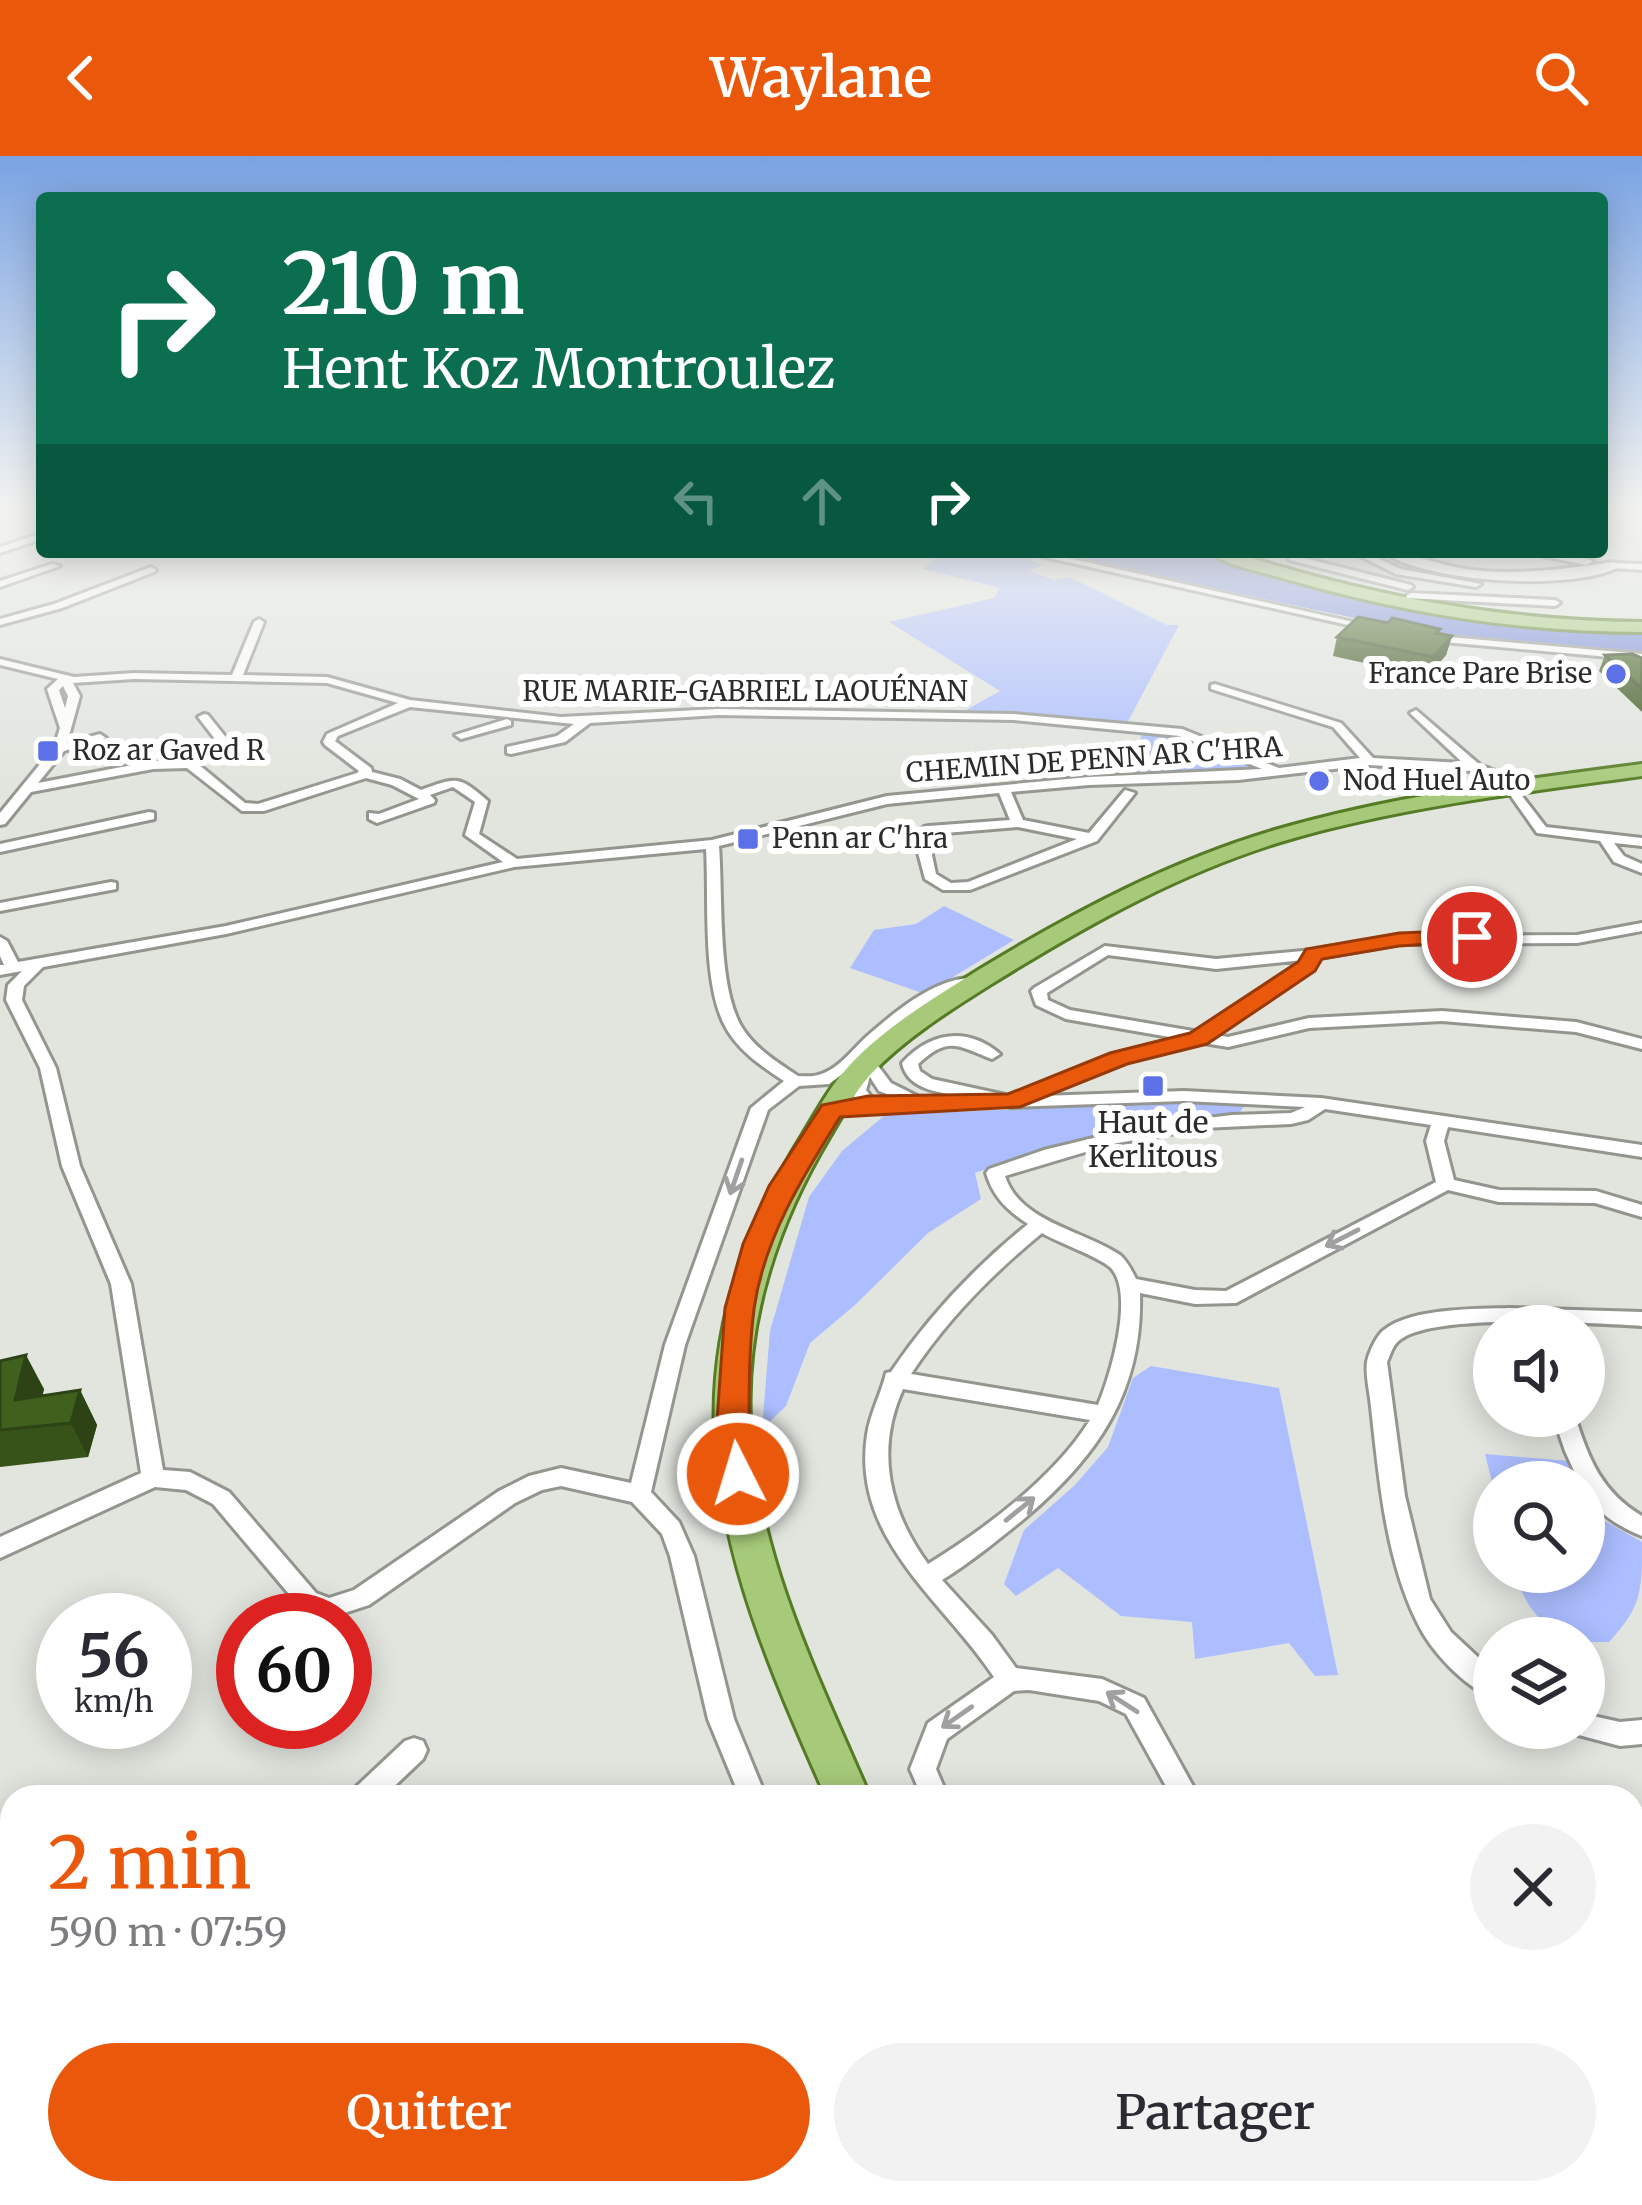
<!DOCTYPE html>
<html lang="fr">
<head>
<meta charset="utf-8">
<style>
  body { margin:0; font-family:Merriweather,serif; background:#f2f2f3; color:#2b2b33; height:100vh; display:flex; flex-direction:column; font-size:45px; white-space:nowrap }
  * { box-sizing:border-box; margin:0 }
  p { font-size:39px; color:#7c7c81 }
  .icon { flex:none; width:66px; height:66px; fill:none; stroke:currentColor; stroke-width:2; stroke-linecap:round; stroke-linejoin:round }
  .map { position:relative; flex:1; overflow:hidden }
  .details { position:absolute; left:0px; top:1629px; width:1644px; height:420px; display:flex; flex-direction:column; background:#fff; border-radius:36px 36px 0 0; box-shadow:0 6px 30px #0003 }
  .details>* { flex:none }
  .hud { position:absolute; left:36px; top:36px; width:1572px; height:366px; border-radius:12px; box-shadow:0 6px 30px #0003; background:#0b6e4f; color:#fff; overflow:hidden }
  .buttons { position:absolute; left:1473px; top:1149px; display:grid; gap:24px }
  .buttons a { display:grid; place-items:center; width:132px; height:132px; border-radius:50%; background:#fff; box-shadow:0 6px 30px #0003; font-size:60px }
  .speed { position:absolute; left:36px; top:1437px; display:flex; gap:24px; font-size:60px; font-weight:700; text-align:center }
  .speed>* { display:grid; place-content:center; width:156px; height:156px; border-radius:50%; background:#fff; box-shadow:0 6px 30px #0003; line-height:1 }
  .speed small { font-size:30px; font-weight:400 }
  .speed .limit { border:18px solid #d22; background:#fff; color:#111 }
  .pin { position:absolute; display:grid; place-items:center; width:102px; height:102px; color:#fff; margin:-51px; border:6px solid #fff; border-radius:50%; box-shadow:0 3px 12px #0007 }
  .me { position:absolute; width:132px; margin:-66px; rotate:355deg; stroke-linejoin:round; filter:drop-shadow(0 0 9px #0008) }
  .turn { display:flex; align-items:center; gap:42px; height:252px; padding:0 48px; font-size:54px }
  .turn .icon { width:156px; height:156px; stroke-width:2.5 }
  .turn b { display:block; font-size:84px; line-height:102px }
  .lanes { display:flex; align-items:center; height:114px; padding:0 48px; background:#0003; justify-content:center; gap:60px; direction:ltr }
  .lanes .off { opacity:.35 }
  .round { display:grid; place-items:center; flex:none; width:126px; height:126px; border-radius:63px; background:#f2f2f3 }
  .summary { display:flex; align-items:center; justify-content:space-between; height:204px; padding:0 48px }
  h1 { font-size:72px; font-weight:600; line-height:90px; color:#ea580c }
  .cta { display:flex; gap:24px; margin-top:auto; padding:24px 48px }
  .cta a { flex:1; height:138px; border-radius:72px; background:#ea580c; color:#fff; font-size:48px; font-weight:600; line-height:138px; text-align:center }
  .cta a+a { background:#f2f2f3; color:#2b2b33 }
  header { display:flex; justify-content:space-between; align-items:center; height:156px; padding:0 48px; background:#ea580c; color:#fff; font-size:54px; font-weight:600 }
  .map>svg:first-child { display:block }
  .green { fill:#acbeff }
  .water { fill:#7589dc }
  .lines { fill:none; stroke-linecap:round; stroke-linejoin:round }
  .street-casing { stroke:#92968f; stroke-width:6 }
  .secondary-casing { stroke:#92968f; stroke-width:6 }
  .primary-casing { stroke:#557c24; stroke-width:6 }
  .street { fill:#fff; fill-rule:evenodd }
  .secondary { fill:#fff; fill-rule:evenodd }
  .primary { fill:#a6ca7a; fill-rule:evenodd }
  .wall { fill:#37531a }
  .shaded-wall { fill:#2d4315 }
  .building { fill:#40601e; stroke:#2d4315; stroke-width:3 }
  .oneway { stroke:#a0a0a0 }
  .route { fill:#ea580c; stroke:#983908; stroke-width:3 }
  .poi-dot { fill:#5c71e8; stroke:#fff; stroke-width:4.5 }
  .labels { text-anchor:middle; stroke-width:12; stroke-linejoin:round; paint-order:stroke }
  .far-poi-label { font-size:27px; fill:#2c2d2b; stroke:#fff; text-anchor:start }
  .far-street-label { font-size:27px; fill:#2c2d2b; stroke:#fff }
  .poi-label { font-size:30px; fill:#2c2d2b; stroke:#fff }
</style>
</head>
<body>
<header><svg class="icon" aria-label="back" viewBox="0 0 24 24"><path d="M15 5l-7 7 7 7"/></svg>Waylane<svg class="icon" aria-label="search" viewBox="0 0 24 24"><circle cx="10" cy="10" r="6"/><path d="M15 15l6 6"/></svg></header>
<div class="map">
<svg width="1642" height="2049" viewBox="0 0 1642 2049">
  <rect width="100%" height="100%" fill="#e1e5de"/>
  <g class="green">
    <polygon points="936,396 1015,396 1042,409 1029,415 1054,424 1069,421 1167,469 1179,469 1125,571 957,559 1000,535 889,466 994,442 1000,432 923,413 939,399"/>
    <polygon points="1143,576 1180,579 1261,613 1128,616"/>
    <polygon points="944,750 1014,784 925,838 850,812 874,774 916,768"/>
    <path d="M1166,947L1245,949L1240,956C1150,967 1060,987 975,1017L981,1043L928,1077L855,1149L810,1187L786,1250L762,1273L770,1175L809,1041L842,995L885,959Z"/>
    <polygon points="1151,1210 1279,1232 1338,1519 1315,1520 1289,1487 1195,1503 1192,1466 1121,1460 1058,1412 1016,1440 1004,1428 1024,1374 1075,1329 1108,1291 1133,1222"/>
    <polygon points="1485,1298 1570,1305 1577,1326 1494,1326 1494,1334"/>
    <path d="M1584,1338L1605,1365L1642,1386C1642,1436 1642,1450 1609,1486H1584V1482C1547,1482 1523,1449 1515,1416H1584Z"/>
  </g>
  <polygon class="water" points="1042,396 1202,396 1416,455 1642,477 1642,498 1421,476"/>
  <g class="lines">
    <g class="street-casing">
      <g id="street">
        <polygon points="42,377 42,383 0,397 0,391"/>
        <polygon points="1023,396 1041,396 1380,472 1375,475"/>
        <polygon points="1352,396 1364,396 1401,413 1481,428 1476,431 1396,418"/>
        <polygon points="1292,399 1411,429 1413,431 1408,434 1289,404 1289,400"/>
        <polygon points="1614,407 1642,408 1642,414 1611,412 1609,410"/>
        <polygon points="52,408 60,410 0,431 0,425"/>
        <polygon points="151,411 156,414 154,416 62,452 0,469 0,463 54,448"/>
        <polygon points="1411,437 1555,444 1560,447 1555,450 1407,442 1406,440"/>
        <path d="M259,463L264,466L243,519L327,521L410,544L561,561L718,553L1014,558L1182,573L1279,612L1360,602L1333,571L1211,533V529L1215,528L1341,567L1373,602L1463,607L1412,559L1410,557L1416,554L1480,609L1528,628V634L1516,632L1546,671L1642,682V690L1614,687L1624,700L1642,708V717L1614,706L1600,685L1537,677L1501,626L1472,615L1369,609L1238,624L1089,629L1011,636L1023,664L1089,677L1125,634L1135,637L1097,685L970,734H943L925,723L915,685L924,671L929,670L1010,664L999,637L887,648L719,690C723,740 717,828 741,870C754,892 778,907 798,920C805,920 812,921 818,919C836,915 851,896 864,883C891,859 935,821 973,822V828C931,845 897,871 863,902L873,903L891,927L921,942L965,941C941,936 908,935 902,907C930,876 967,870 1000,898L992,903C958,890 949,879 918,908L920,915L932,923L1010,940L1112,900L1181,883L1066,863L1036,849L1031,835L1034,832L1105,790L1216,803L1314,794L1399,780L1577,779L1642,767V775L1577,787L1399,788L1319,802L1312,813L1216,879L1228,881L1309,862L1442,855L1576,866L1642,883V893L1576,876L1442,865L1309,872L1228,891L1204,887L1124,906L1041,940L1184,935L1321,942L1642,989V1001L1448,971L1444,985L1454,1024L1499,1034L1596,1035L1642,1049V1061L1595,1047L1499,1046L1448,1034L1236,1147L1195,1148L1140,1137C1143,1236 1097,1301 1025,1362C998,1384 971,1406 942,1424L992,1479L1016,1512L1102,1523L1144,1542L1199,1641H1172L1126,1558L1099,1545L1029,1534L1014,1535L947,1583L936,1613L948,1641H922L910,1613L928,1567L994,1521C944,1445 851,1383 867,1279C870,1257 882,1236 886,1217L891,1216C928,1161 976,1110 1028,1068C1008,1055 993,1041 986,1017L989,1013L1044,994L1143,970L1232,959L1291,957L1305,951L1184,945L1011,951L983,945L981,950L975,951L868,953L862,952L849,934L856,914L861,910L859,906L829,928L799,930L768,954L685,1189L651,1336L679,1366L694,1400L734,1563L766,1641H740L708,1563L670,1400L662,1378L632,1346L561,1330L542,1334L515,1347L369,1449L329,1462L300,1451L213,1348L186,1334L155,1331L0,1402V1381L141,1317L111,1128L62,1010L40,912L6,844L8,829L22,815L0,819V809H4L0,800V781L7,785L18,806L226,770L503,706L465,679L475,646L453,631L430,639L435,644L434,647L377,667L369,663V657L379,658L419,643L392,629L366,622L264,655H242L187,612L153,613L31,636L5,668L0,669V657L54,591L60,572L47,533L58,523L0,509V503L74,521L134,517L232,519L254,466ZM134,523L327,527L398,547L327,578L323,586L325,589L359,615L357,617L258,648L245,647L198,608L228,584L208,559L204,558L198,561L215,583L187,604L153,605L38,627L64,595L106,582L100,578L67,587L80,540L73,527ZM63,530L68,540L65,552L59,534ZM410,551L574,568L557,580L507,591V597L511,598L565,586L590,567L718,559L1014,564L1180,580L1262,613L1089,621L887,640L712,684L517,703L479,678L488,645C458,619 457,621 421,634L400,623L372,616L371,612L335,585L338,580ZM1018,671L1077,683L968,726L951,727L936,718L929,685L933,678ZM706,693C709,743 702,824 724,868C736,893 761,910 784,925L751,952L665,1189L631,1327L561,1312L529,1320L499,1335L354,1434L329,1442L316,1437L229,1336L190,1316L163,1314L131,1128L80,1010L56,912L22,844L24,830L43,811L226,778L514,711ZM1108,799L1216,813L1303,804L1199,876L1070,854L1048,844L1047,837ZM870,921L879,935L898,942L873,943L866,934ZM1325,953L1431,969L1426,985L1436,1026L1226,1135L1195,1134L1136,1123C1132,1115 1127,1105 1120,1099C1085,1075 1019,1066 1005,1020L1112,988L1203,972L1291,968L1308,964ZM1042,1077C1059,1087 1097,1100 1110,1111C1136,1136 1110,1221 1098,1249L911,1218C945,1166 993,1117 1042,1077ZM903,1233L1090,1264C1055,1321 985,1373 928,1408C889,1355 875,1294 903,1233Z"/>
        <polygon points="1426,479 1642,498 1642,504 1422,484 1422,480"/>
        <polygon points="507,563 511,565 511,569 461,583 455,579"/>
        <polygon points="149,656 154,657 154,663 0,696 0,688"/>
        <polygon points="111,726 116,727 116,733 0,755 0,747"/>
        <path d="M1510,1152L1642,1156V1170C1594,1167 1437,1157 1401,1183C1393,1188 1391,1197 1387,1206L1405,1340L1430,1443L1451,1476L1494,1516V1542C1464,1531 1430,1494 1417,1466C1385,1401 1379,1322 1371,1251C1370,1238 1365,1219 1367,1206C1369,1196 1377,1179 1384,1174C1411,1152 1476,1153 1510,1152Z"/>
        <path d="M1553,1260H1575C1588,1302 1602,1337 1642,1360V1380C1619,1371 1587,1352 1584,1326H1579L1565,1295Z"/>
        <polygon points="1584,1558 1620,1566 1642,1564 1642,1588 1620,1590 1575,1578 1572,1572 1584,1572"/>
        <polygon points="414,1582 423,1585 427,1594 423,1603 383,1641 351,1641 355,1632 405,1585"/>
        <polygon points="1632,1758 1642,1759 1642,1787 1632,1786"/>
        <polygon points="1632,1935 1642,1938 1642,1968 1632,1965"/>
        <polygon points="12,1939 12,1973 0,1978 0,1944"/>
        <polygon points="261,2037 293,2037 294,2049 262,2049"/>
        <polygon points="546,2037 582,2037 587,2049 551,2049"/>
        <polygon points="990,2037 1028,2037 1033,2049 995,2049"/>
      </g>
    </g>
    <g class="secondary-casing">
      <g id="secondary">
        <path d="M1383,396C1411,396 1437,409 1465,413C1514,420 1565,413 1614,406L1621,410C1575,436 1427,427 1383,396Z"/>
        <polygon points="1524,396 1557,396 1593,405 1586,409"/>
      </g>
    </g>
    <g class="primary-casing">
      <g id="primary">
        <path d="M1208,396H1232C1367,439 1500,465 1642,466V476C1520,476 1403,457 1286,423C1261,416 1229,410 1208,396Z"/>
        <path d="M1642,608V620C1526,636 1407,650 1294,682C1186,713 1088,768 993,827C950,854 905,882 870,919C854,937 842,960 830,980C775,1072 742,1173 751,1281C762,1411 820,1524 870,1641H826C775,1525 721,1406 715,1278C710,1168 746,1069 803,978C817,955 830,930 849,910C886,870 934,842 980,813C1074,756 1170,705 1275,674C1395,639 1519,624 1642,608Z"/>
        <polygon points="956,2037 1010,2037 1011,2049 957,2049"/>
      </g>
    </g>
    <use href="#street" class="street"/>
    <use href="#secondary" class="secondary"/>
    <use href="#primary" class="primary"/>
  </g>
  <g class="wall">
    <polygon points="1388,467 1440,473 1439,477 1452,480 1446,499 1427,521 1333,500 1337,481"/>
    <polygon points="1605,499 1642,502 1642,556 1599,515"/>
    <polygon points="0,1205 44,1233 42,1240 80,1234 97,1269 88,1301 0,1311"/>
  </g>
  <g class="shaded-wall">
    <polygon points="1452,480 1446,499 1427,521 1433,501"/>
    <polygon points="26,1199 44,1233 36,1270 15,1244"/>
    <polygon points="80,1234 97,1269 88,1301 71,1267"/>
  </g>
  <g class="building">
    <polygon points="1358,461 1388,467 1392,462 1440,473 1436,477 1452,480 1433,501 1337,481"/>
    <polygon points="1632,498 1642,502 1642,533 1605,499"/>
    <polygon points="26,1199 15,1244 80,1234 71,1267 0,1274 0,1205"/>
  </g>
  <defs><path id="oneway-shaft" d="M-6 0H5M1.5-3L5.5 0L1.5 3" fill="none" stroke-width="1.6" stroke-linecap="round" stroke-linejoin="round" transform="scale(3)"/></defs>
  <g class="oneway">
    <use href="#oneway-shaft" transform="translate(736 1021) rotate(109)"/>
    <use href="#oneway-shaft" transform="translate(1342 1082) rotate(153)"/>
    <use href="#oneway-shaft" transform="translate(1020 1353) rotate(-39)"/>
    <use href="#oneway-shaft" transform="translate(1122 1546) rotate(-147)"/>
    <use href="#oneway-shaft" transform="translate(957 1561) rotate(145)"/>
  </g>
  <linearGradient id="sky" x2="0" y2="1"><stop stop-color="#7aa3e3"/><stop offset="0.55" stop-color="#f2f3f0"/><stop offset="1" stop-color="#f2f3f0" stop-opacity="0"/></linearGradient>
  <rect width="1642" height="641" fill="url(#sky)"/>
  <path class="route" d="M1472,774L1480,776V785L1399,790L1322,803L1315,815L1207,888L1127,908L1020,951L840,961C803,1020 764,1082 754,1153C749,1192 749,1234 749,1273C749,1292 759,1310 750,1327L738,1331L726,1327L716,1279L725,1152L743,1088L769,1030L822,949L868,940L1008,938L1110,897L1190,877L1298,806L1306,793L1399,777Z"/>
  <g class="poi-dot">
    <circle cx="1616" cy="518" r="12"/>
    <rect x="36" y="583" width="24" height="24" rx="6"/>
    <circle cx="1319" cy="625" r="12"/>
    <rect x="736" y="671" width="24" height="24" rx="6"/>
    <rect x="1141" y="918" width="24" height="24" rx="6"/>
  </g>
  <g class="labels">
    <g class="far-poi-label">
      <text x="1592" y="527" text-anchor="end">France Pare Brise</text>
      <text x="72" y="604">Roz ar Gaved R</text>
      <text x="1343" y="634">Nod Huel Auto</text>
      <text x="772" y="692">Penn ar C'hra</text>
    </g>
    <g class="far-street-label">
      <text x="745" y="545">RUE MARIE-GABRIEL LAOUÉNAN</text>
      <text transform="translate(1094 604) rotate(-4)" y="9">CHEMIN DE PENN AR C'HRA</text>
    </g>
    <g class="poi-label">
      <text x="1153" y="977">Haut de<tspan x="1153" dy="34">Kerlitous</tspan></text>
    </g>
  </g>
</svg>
<div class="buttons">
<a><svg class="icon" aria-label="sound" viewBox="0 0 24 24"><path d="M4 9h4l5-4v14l-5-4H4zM17 9q2 3 0 6"/></svg></a>
<a><svg class="icon" aria-label="search" viewBox="0 0 24 24"><circle cx="10" cy="10" r="6"/><path d="M15 15l6 6"/></svg></a>
<a><svg class="icon" aria-label="layers" viewBox="0 0 24 24"><path d="M12 4l9 5-9 5-9-5zM3 14l9 5 9-5"/></svg></a>
</div>
<div class="speed"><div>56<small>km/h</small></div><div class="limit">60</div></div>
<div class="pin" style="left:1472px;top:781px;background:#d93025"><svg class="icon" aria-label="arrive" viewBox="0 0 24 24"><path d="M6 21V4h12l-3 4 3 4H6"/></svg></div>
<svg class="me" style="left:738px;top:1318px" viewBox="-20 -20 40 40"><circle r="17" fill="#ea580c" stroke="#fff" stroke-width="3"/><path d="M0-11L8 9 0 5-8 9z" fill="#fff"/></svg>
<div class="hud">
<div class="turn"><svg class="icon" aria-label="right" viewBox="0 0 24 24"><path d="M7 20v-9h11M14 6l5 5-5 5"/></svg><div><b>210 m</b>Hent Koz Montroulez</div></div>
<div class="lanes"><svg class="icon off" aria-label="left" viewBox="0 0 24 24"><path d="M17 20v-9H6M10 6l-5 5 5 5"/></svg><svg class="icon off" aria-label="ahead" viewBox="0 0 24 24"><path d="M12 20V5M6 11l6-6 6 6"/></svg><svg class="icon" aria-label="right" viewBox="0 0 24 24"><path d="M7 20v-9h11M14 6l5 5-5 5"/></svg></div>
</div>
<section class="details">
<div class="summary"><div><h1>2 min</h1><p>590 m · 07:59</p></div><a class="round"><svg class="icon" aria-label="close" viewBox="0 0 24 24"><path d="M6 6l12 12M18 6L6 18"/></svg></a></div>
<div class="cta"><a>Quitter</a><a>Partager</a></div>
</section>
</div>
</body>
</html>
